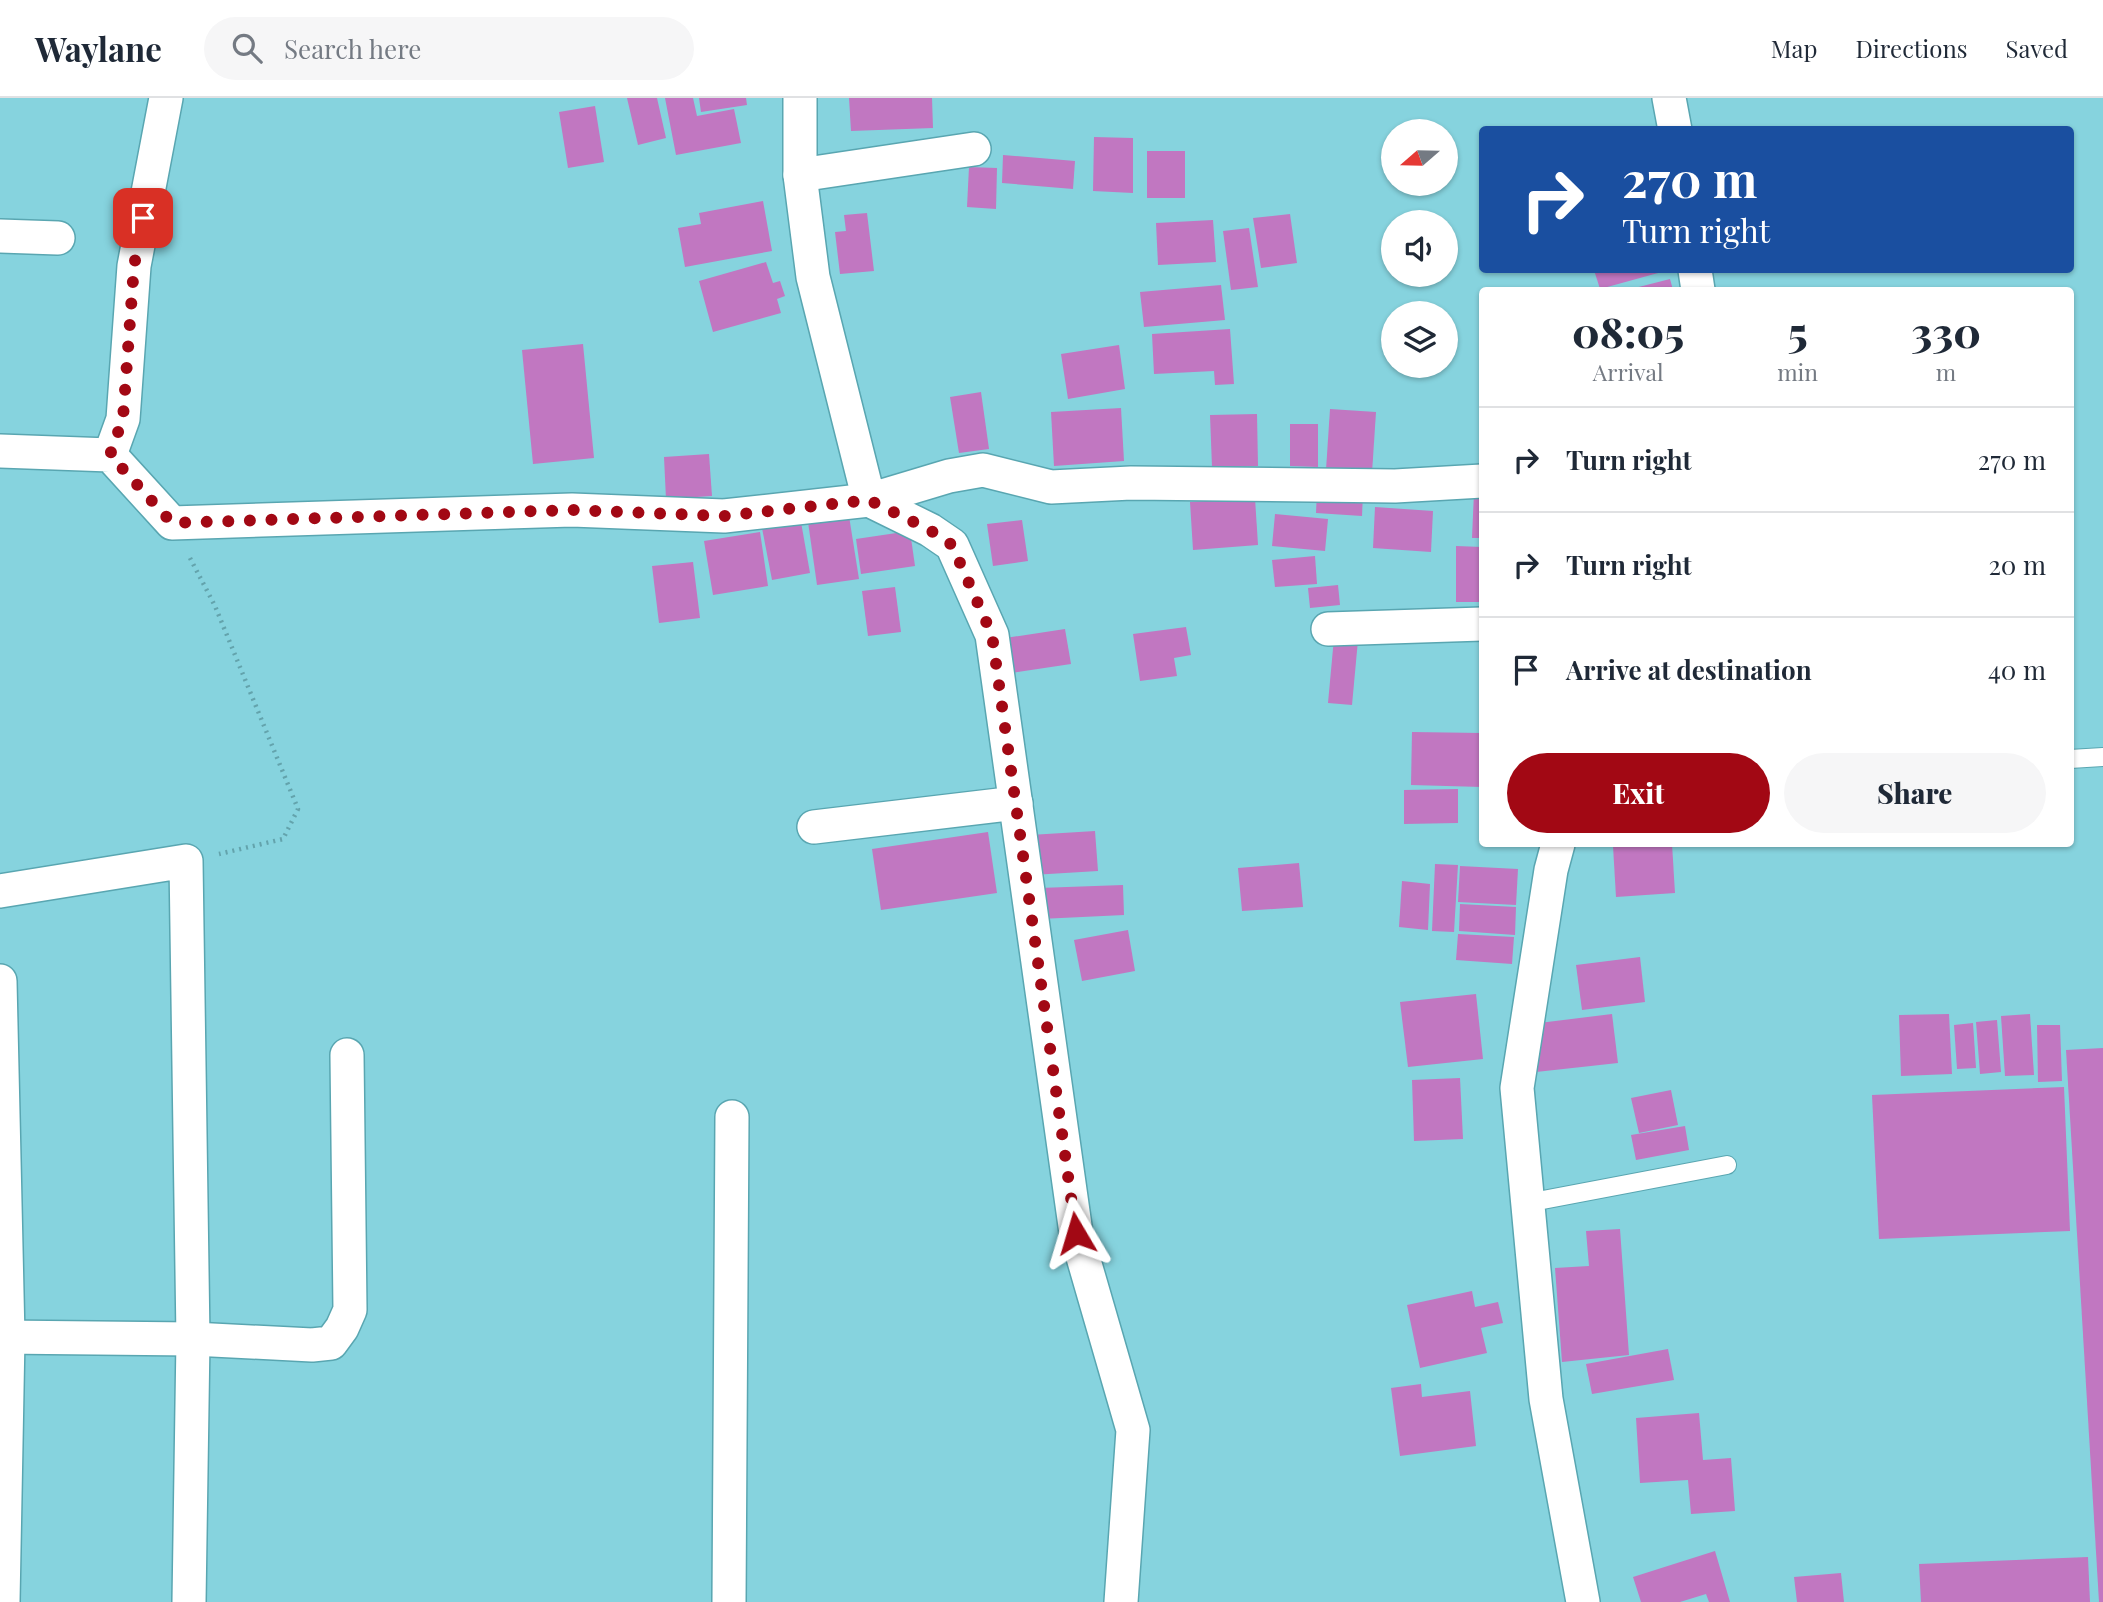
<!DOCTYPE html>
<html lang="en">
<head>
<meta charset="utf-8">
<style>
  body { margin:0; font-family:"Playfair Display",serif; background:#f6f6f7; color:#1f2937; height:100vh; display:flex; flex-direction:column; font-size:26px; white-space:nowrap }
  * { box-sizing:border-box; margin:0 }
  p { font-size:23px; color:#747a83 }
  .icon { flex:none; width:38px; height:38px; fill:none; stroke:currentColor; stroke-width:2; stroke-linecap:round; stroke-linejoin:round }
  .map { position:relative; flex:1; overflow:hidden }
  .panel { position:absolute; left:1479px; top:189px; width:595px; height:560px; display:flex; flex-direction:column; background:#fff; border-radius:7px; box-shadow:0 2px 5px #0004 }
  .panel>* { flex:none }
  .hud { position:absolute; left:1479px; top:28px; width:595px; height:147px; border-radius:7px; box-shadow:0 2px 5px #0004; background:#1a4fa0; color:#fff; overflow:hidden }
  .needle { width:46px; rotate:250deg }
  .fabs { position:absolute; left:1381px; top:21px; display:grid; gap:14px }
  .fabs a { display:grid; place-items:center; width:77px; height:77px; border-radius:50%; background:#fff; box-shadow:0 2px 5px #0004; font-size:35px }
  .pin { position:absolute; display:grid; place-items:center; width:60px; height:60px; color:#fff; margin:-30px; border-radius:14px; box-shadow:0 4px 10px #0006 }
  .me { position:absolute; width:77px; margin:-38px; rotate:353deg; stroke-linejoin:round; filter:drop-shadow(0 0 5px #0008) }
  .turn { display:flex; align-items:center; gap:24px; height:147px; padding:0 28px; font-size:32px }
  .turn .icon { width:91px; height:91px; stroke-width:2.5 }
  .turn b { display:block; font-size:49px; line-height:60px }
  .eta { display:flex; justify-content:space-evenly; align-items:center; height:119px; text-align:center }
  .eta b { font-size:42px; font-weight:800; line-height:49px }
  .primary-button { display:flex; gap:14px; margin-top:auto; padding:14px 28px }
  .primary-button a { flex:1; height:80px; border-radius:42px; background:#a20814; color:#fff; font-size:28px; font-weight:800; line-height:80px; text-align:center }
  .primary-button a+a { background:#f6f6f7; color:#1f2937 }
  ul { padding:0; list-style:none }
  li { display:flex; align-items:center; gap:21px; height:105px; padding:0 28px; border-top:2px solid #e0e1e3 }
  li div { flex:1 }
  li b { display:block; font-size:26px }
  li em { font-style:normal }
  header { display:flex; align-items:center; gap:42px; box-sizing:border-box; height:98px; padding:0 35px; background:#fff; border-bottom:2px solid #e0e1e3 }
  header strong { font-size:33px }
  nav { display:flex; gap:38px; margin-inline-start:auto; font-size:24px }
  .search { width:490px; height:63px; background:#f6f6f7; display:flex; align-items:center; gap:18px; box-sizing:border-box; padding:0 24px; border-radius:38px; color:#747a83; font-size:26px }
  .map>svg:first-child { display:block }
  .building { fill:#c177c1 }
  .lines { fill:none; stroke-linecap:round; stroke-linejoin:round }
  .service-casing { stroke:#59a6b1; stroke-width:20 }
  .minor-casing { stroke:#59a6b1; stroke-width:36 }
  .path { stroke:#63a3ac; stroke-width:4.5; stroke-dasharray:2 5; stroke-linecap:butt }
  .service { stroke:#fff; stroke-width:18 }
  .minor { stroke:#fff; stroke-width:33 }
  .route { stroke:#a20814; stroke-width:12; stroke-dasharray:0 21.6 }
</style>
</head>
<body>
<header>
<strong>Waylane</strong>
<div class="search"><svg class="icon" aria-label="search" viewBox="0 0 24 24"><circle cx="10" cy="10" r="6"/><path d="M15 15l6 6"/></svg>Search here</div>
<nav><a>Map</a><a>Directions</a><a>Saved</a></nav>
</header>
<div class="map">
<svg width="2103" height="1504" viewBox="0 0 2103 1504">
  <rect width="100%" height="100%" fill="#86d3de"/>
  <g class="building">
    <polygon points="627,0 657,0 666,40 638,47"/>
    <polygon points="665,0 693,0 697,18 734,11 741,45 676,57"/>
    <polygon points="699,0 746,0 747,7 701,14"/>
    <polygon points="849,0 932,0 933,30 851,33"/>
    <polygon points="595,8 604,64 568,70 559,14"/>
    <polygon points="1094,39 1133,40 1133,95 1093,93"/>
    <rect x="1147" y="53" width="38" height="47"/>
    <polygon points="1003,57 1075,63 1073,91 1002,85"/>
    <polygon points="969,69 997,70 996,111 967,109"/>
    <polygon points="763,103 772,153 685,169 678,130 701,126 699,115"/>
    <polygon points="867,115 874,173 840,176 835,134 846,133 844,117"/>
    <polygon points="1290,116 1297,165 1261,170 1253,120"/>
    <polygon points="1213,122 1216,164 1158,167 1156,125"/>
    <polygon points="1249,130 1258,189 1231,192 1223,133"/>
    <polygon points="766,164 773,185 780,183 785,198 777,201 781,215 713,234 699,183"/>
    <polygon points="1594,172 1669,172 1600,191"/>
    <polygon points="1670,181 1673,192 1627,192"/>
    <polygon points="1221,187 1225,222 1144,229 1140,194"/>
    <polygon points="1230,231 1234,286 1215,287 1214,273 1154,276 1152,236"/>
    <polygon points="583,246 594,360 533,366 522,252"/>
    <polygon points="1119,247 1125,291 1068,301 1061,256"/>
    <polygon points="981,294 989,351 959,355 950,299"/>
    <polygon points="1121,310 1124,363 1054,368 1051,314"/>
    <polygon points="1330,311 1376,314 1372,375 1326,372"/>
    <polygon points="1257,316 1258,368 1212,369 1210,317"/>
    <polygon points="1290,326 1318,326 1318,369 1290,368"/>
    <polygon points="709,356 712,398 666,401 664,359"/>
    <polygon points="1317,393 1363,395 1362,418 1316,415"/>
    <polygon points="1474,394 1482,395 1482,440 1472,440"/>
    <polygon points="1255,400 1258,447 1193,452 1190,404"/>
    <polygon points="1375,409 1433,413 1431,454 1373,450"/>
    <polygon points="1275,416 1328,421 1325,453 1272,448"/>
    <polygon points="849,418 859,481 817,487 808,424"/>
    <polygon points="1022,422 1028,463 993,468 987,426"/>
    <polygon points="801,424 810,475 772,482 762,430"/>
    <polygon points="910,433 915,468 861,476 856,441"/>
    <polygon points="760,434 768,488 713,497 704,443"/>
    <polygon points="1456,448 1482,449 1482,504 1456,504"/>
    <polygon points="1315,458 1317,486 1275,489 1272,462"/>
    <polygon points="693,464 700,520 659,525 652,468"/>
    <polygon points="1338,487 1340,507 1310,510 1308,490"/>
    <polygon points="895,489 901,534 868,538 862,493"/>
    <polygon points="1186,529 1191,557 1174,560 1177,578 1140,583 1133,536"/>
    <polygon points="1065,531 1071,566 1005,576 999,541"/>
    <polygon points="1334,540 1358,542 1352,607 1328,605"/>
    <polygon points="1412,634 1482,635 1482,689 1411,687"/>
    <polygon points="1458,691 1458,725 1404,726 1404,692"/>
    <polygon points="1095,733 1098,773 1032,777 1030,737"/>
    <polygon points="988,734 997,795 881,812 872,751"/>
    <polygon points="1672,746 1675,795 1616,799 1613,748"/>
    <polygon points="1299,765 1303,809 1242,813 1238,770"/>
    <polygon points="1435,766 1458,767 1454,834 1432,833"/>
    <polygon points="1460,768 1518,771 1516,807 1458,804"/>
    <polygon points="1402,783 1430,786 1428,832 1399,829"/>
    <polygon points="1123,787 1124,817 1040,821 1039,790"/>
    <polygon points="1460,806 1516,809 1515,837 1459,833"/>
    <polygon points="1128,832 1135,873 1082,883 1074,842"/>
    <polygon points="1458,836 1514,839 1512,866 1456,862"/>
    <polygon points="1640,859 1645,904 1582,912 1576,867"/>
    <polygon points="1476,896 1483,961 1408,969 1400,904"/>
    <polygon points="1612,916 1618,965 1536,974 1531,926"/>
    <polygon points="1949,916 1952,976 1901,978 1899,917"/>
    <polygon points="2030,916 2034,977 2005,978 2001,918"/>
    <polygon points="1997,922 2001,974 1980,976 1976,924"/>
    <polygon points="1973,925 1976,970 1957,971 1954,927"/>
    <polygon points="2037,927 2060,927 2062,983 2038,984"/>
    <polygon points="2103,950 2103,1504 2099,1504 2066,952"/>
    <polygon points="1460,980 1463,1041 1414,1043 1412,982"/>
    <polygon points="2064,989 2070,1133 1879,1141 1872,997"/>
    <polygon points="1671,992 1678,1027 1639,1035 1631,1000"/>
    <polygon points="1685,1028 1689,1052 1636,1062 1631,1037"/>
    <polygon points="1620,1131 1629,1257 1562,1264 1555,1170 1589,1168 1586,1133"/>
    <polygon points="1472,1193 1475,1209 1498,1204 1503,1225 1481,1230 1487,1255 1420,1270 1407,1207"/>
    <polygon points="1668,1251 1674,1282 1592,1296 1586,1266"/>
    <polygon points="1421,1286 1422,1299 1470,1293 1476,1348 1400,1358 1391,1290"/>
    <polygon points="1699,1315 1703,1362 1731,1360 1735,1413 1691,1416 1688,1382 1640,1385 1636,1320"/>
    <polygon points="1715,1453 1730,1504 1709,1504 1706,1496 1680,1504 1641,1504 1633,1479"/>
    <polygon points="2088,1459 2090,1504 1921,1504 1919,1466"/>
    <polygon points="1841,1475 1844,1504 1797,1504 1794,1479"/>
  </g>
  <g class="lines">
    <g class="service-casing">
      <g id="service">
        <polyline points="2070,661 2103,659"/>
        <polyline points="1527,1105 1727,1067"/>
      </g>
    </g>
    <g class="minor-casing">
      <g id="minor">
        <polyline points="800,0 800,77 813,179 869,402 949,378 983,372 1051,389 1131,385 1395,388 1482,383"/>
        <polyline points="1669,0 1675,32"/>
        <polyline points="800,77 974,51"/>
        <polyline points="0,138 58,140"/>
        <polyline points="1695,172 1698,192"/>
        <polyline points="0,353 110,357 172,425 572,412 724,418 869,402 930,432 952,447 992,537 1076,1135 1133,1332 1121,1504"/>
        <polyline points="110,357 123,321 134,168 166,0"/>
        <polyline points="1328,531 1482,526"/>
        <polyline points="814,729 1016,705"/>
        <polyline points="1558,746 1551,772 1517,990 1546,1301 1583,1504"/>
        <polyline points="0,793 186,763 193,1241 189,1504"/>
        <polyline points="0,883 8,1239 3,1504"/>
        <polyline points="0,1239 193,1241 312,1247 331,1245 342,1230 350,1212 347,957"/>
        <polyline points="729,1504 732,1019"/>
      </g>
    </g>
    <polyline class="path" points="190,460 215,508 298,711 283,741 219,756"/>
    <use href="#service" class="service"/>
    <use href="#minor" class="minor"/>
  </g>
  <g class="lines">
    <polyline class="route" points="143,120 134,168 123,320 110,357 172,425 572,412 724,418 869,402 930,432 952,447 992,537 1076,1135"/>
  </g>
</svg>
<div class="fabs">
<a><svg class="needle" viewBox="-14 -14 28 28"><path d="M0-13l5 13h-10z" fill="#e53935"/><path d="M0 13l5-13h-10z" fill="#747a83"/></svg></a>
<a><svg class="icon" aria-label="sound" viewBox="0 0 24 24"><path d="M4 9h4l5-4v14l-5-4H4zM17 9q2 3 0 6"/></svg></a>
<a><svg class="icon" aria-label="layers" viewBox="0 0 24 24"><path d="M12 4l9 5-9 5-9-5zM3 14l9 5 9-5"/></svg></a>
</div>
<div class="pin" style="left:143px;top:120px;background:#d93025"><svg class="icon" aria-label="arrive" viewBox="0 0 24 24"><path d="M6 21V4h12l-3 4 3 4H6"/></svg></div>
<svg class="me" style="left:1076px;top:1135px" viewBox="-20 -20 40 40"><path d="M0-17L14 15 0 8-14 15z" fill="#a20814" stroke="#fff" stroke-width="4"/></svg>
<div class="hud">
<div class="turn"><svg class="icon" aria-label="right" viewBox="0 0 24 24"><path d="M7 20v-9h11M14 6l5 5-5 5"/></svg><div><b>270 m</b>Turn right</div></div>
</div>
<section class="panel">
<div class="eta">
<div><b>08:05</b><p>Arrival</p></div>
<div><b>5</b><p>min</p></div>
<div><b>330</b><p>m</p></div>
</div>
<ul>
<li><svg class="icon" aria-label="right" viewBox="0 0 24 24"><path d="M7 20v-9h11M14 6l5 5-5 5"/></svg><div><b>Turn right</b></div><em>270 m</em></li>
<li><svg class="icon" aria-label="right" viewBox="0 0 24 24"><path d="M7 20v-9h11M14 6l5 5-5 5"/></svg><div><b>Turn right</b></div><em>20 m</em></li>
<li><svg class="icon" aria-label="arrive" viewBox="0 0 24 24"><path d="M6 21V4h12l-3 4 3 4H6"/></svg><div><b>Arrive at destination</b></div><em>40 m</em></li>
</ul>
<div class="primary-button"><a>Exit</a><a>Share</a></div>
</section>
</div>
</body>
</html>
